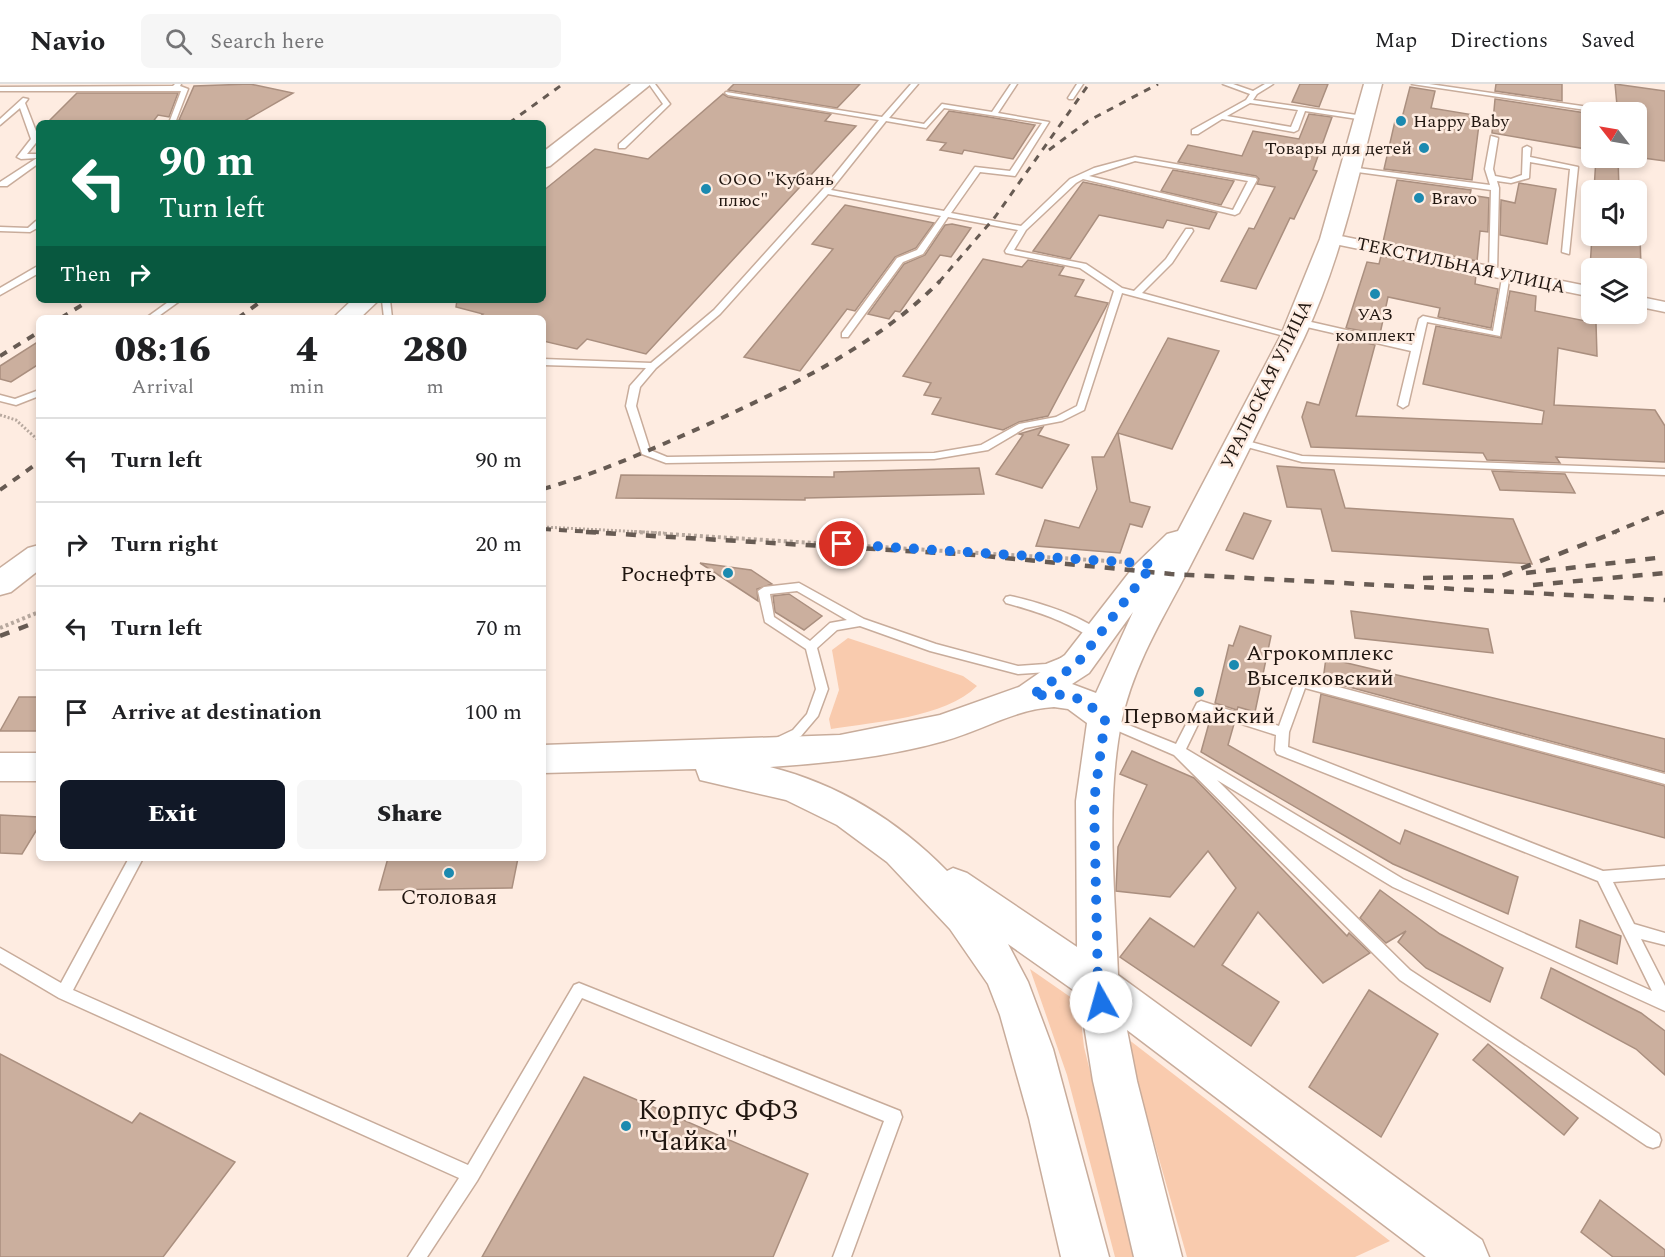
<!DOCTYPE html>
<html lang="en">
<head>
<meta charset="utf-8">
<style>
  body { margin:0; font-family:Spectral,serif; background:#f6f6f6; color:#202124; height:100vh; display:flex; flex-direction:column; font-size:22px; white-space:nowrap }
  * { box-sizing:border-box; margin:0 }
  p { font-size:20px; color:#757577 }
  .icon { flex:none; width:33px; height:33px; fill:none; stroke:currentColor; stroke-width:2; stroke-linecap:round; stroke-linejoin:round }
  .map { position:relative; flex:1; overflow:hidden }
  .drawer { position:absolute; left:36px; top:231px; width:510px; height:546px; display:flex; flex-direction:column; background:#fff; border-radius:9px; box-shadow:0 3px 9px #0003 }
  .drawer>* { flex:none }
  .hud { position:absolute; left:36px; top:36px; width:510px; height:183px; border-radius:9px; box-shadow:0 3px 9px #0003; background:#0b6e4f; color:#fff; overflow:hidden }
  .needle { width:39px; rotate:301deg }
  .tools { position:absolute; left:1581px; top:18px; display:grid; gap:12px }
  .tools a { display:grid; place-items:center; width:66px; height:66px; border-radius:9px; background:#fff; box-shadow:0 3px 9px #0003; font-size:30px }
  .pin { position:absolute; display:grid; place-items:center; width:51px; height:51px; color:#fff; margin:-26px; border:3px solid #fff; border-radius:50%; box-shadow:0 2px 6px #0007 }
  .me { position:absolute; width:66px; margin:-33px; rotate:353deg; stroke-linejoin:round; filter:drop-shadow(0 0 4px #0008) }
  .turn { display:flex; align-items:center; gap:21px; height:126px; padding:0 24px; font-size:27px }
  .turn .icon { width:78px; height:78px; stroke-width:2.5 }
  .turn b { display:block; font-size:42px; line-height:51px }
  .then { display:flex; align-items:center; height:57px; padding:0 24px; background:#0003; gap:12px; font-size:22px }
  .eta { display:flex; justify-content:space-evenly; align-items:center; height:102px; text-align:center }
  .eta b { font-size:36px; font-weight:800; line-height:42px }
  .action { display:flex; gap:12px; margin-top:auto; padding:12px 24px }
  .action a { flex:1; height:69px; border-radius:9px; background:#111827; color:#fff; font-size:24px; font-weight:800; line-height:69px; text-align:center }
  .action a+a { background:#f6f6f6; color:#202124 }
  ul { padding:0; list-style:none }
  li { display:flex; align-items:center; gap:18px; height:84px; padding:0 24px; border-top:2px solid #e0e0e0 }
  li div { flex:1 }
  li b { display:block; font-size:22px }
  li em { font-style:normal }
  header { display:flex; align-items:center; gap:36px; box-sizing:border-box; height:84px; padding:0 30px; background:#fff; border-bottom:2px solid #e0e0e0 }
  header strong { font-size:28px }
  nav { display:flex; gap:33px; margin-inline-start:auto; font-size:21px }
  .search { width:420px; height:54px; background:#f6f6f6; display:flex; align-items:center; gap:15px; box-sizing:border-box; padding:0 21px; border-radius:9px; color:#757577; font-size:22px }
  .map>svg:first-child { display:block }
  .green { fill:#f9cbae }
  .building { fill:#cbaf9e; stroke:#aa8f7f; stroke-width:1.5 }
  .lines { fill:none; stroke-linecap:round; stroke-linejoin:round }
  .lane-casing { stroke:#c8ac9b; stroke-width:3 }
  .street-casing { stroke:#c8ac9b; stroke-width:3 }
  .secondary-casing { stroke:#c8ac9b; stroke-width:3 }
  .path-far1 { stroke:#b7a89e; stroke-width:3; stroke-dasharray:2 2; stroke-linecap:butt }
  .path { stroke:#b7a89e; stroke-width:4; stroke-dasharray:3 3; stroke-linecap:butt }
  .lane { fill:#fff; fill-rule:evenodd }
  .street { fill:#fff; fill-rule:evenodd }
  .secondary { fill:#fff; fill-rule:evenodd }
  .rail-far2 { stroke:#675b53; stroke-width:3; stroke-dasharray:7 7; stroke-linecap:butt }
  .rail-far1 { stroke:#675b53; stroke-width:4; stroke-dasharray:8 8; stroke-linecap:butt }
  .rail { stroke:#675b53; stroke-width:4.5; stroke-dasharray:10 10; stroke-linecap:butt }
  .route { stroke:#1a73e8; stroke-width:10; stroke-dasharray:0 18 }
  .poi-dot { fill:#1c8ab0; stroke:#feece1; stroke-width:2 }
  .labels { text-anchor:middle; stroke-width:5; stroke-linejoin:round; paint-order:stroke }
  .far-poi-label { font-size:18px; fill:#201610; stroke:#feece1; text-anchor:start }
  .far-street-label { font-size:18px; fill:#201610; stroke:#feece1 }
  .poi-label { font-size:22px; fill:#201610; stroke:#feece1 }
  .near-poi-label { font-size:27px; fill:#201610; stroke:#feece1; text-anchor:start }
</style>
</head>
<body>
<header>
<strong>Navio</strong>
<div class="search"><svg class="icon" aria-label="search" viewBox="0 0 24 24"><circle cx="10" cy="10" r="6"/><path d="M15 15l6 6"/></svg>Search here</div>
<nav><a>Map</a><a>Directions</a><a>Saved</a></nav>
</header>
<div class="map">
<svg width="1665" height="1173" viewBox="0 0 1665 1173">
  <rect width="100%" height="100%" fill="#feece1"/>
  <g class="green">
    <path d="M848,554L963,592L977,602C945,634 874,638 831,645L829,635L839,606L832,566Z"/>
    <polygon points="1030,885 1079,919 1084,963 1136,1173 1115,1173 1067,991"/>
    <polygon points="1124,952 1390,1157 1355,1173 1187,1173"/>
  </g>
  <g class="building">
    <polygon points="250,0 293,9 241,39 195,39 179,36 194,2"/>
    <polygon points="734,0 860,0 837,24 728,6"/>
    <polygon points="1300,0 1328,0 1319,23 1292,18"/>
    <polygon points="1496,0 1562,0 1562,17 1495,7"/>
    <polygon points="1615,0 1665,7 1665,77 1636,73 1636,36 1644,32 1636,28 1636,24 1617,21"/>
    <polygon points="1410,3 1435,7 1431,24 1480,32 1472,96 1384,85 1395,37 1401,38"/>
    <polygon points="77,9 178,9 169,33 158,31 152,39 47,39"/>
    <polygon points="723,10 728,13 831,30 825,37 856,42 646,270 587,255 577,265 543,257 543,234 478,234 483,230 456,223 457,216 543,216 543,107 595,65 648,75"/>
    <polygon points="1495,15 1592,30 1592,66 1492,49"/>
    <polygon points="949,27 989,33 1035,41 1013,75 964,66 962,70 940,66 946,59 927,56"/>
    <polygon points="1309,30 1332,33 1313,86 1317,87 1294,135 1290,134 1256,205 1221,197 1249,144 1254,145 1275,103 1257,100 1259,95 1256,92 1178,78 1188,61 1242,72 1253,47 1299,55"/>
    <polygon points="1596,74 1618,74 1619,106 1594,106"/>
    <polygon points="1173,86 1234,97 1221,121 1161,107"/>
    <polygon points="1397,96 1471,106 1470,111 1489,114 1488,148 1480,147 1477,177 1383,158"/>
    <polygon points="1083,98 1107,103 1217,129 1209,145 1167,136 1163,144 1099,131 1070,175 1033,167"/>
    <polygon points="1519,99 1556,105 1547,160 1500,151 1501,116 1515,119"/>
    <polygon points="845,121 934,139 916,164 895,173 855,227 847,225 800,287 744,273 833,165 812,160"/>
    <polygon points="952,140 971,144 951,173 940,171 900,228 895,227 889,235 868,230 904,180 925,171 945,141"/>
    <polygon points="1592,152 1640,152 1641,184 1590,184"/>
    <polygon points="1381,172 1476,191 1475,200 1498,205 1491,244 1438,233 1440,224 1388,213 1380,250 1346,244 1367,178 1379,180"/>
    <polygon points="983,175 1022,183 1028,176 1064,183 1059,191 1084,196 1075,212 1108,219 1048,332 1019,338 1003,346 932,330 941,314 924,311 931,299 903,292"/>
    <polygon points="1510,207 1536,212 1535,227 1596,239 1597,272 1558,264 1554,321 1655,326 1665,342 1665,378 1556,373 1560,379 1487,376 1483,369 1311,363 1302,333 1307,318 1319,321 1341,253 1375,261 1356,332 1542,340 1544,327 1423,300 1436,242 1501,254"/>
    <polygon points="1168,254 1219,267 1172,365 1118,349 1130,418 1150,423 1142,443 1130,440 1120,469 1036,462 1045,436 1079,444 1097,405 1092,373 1104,373"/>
    <polygon points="39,257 39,280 11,298 0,295 0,282"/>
    <polygon points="1043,343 1038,351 1069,361 1042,404 996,390 1023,351 1019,350"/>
    <polygon points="1277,382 1334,386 1345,424 1513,435 1532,480 1332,467 1321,425 1287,423"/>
    <polygon points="979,384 984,410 805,414 805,416 616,414 621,391 834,393 834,388"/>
    <polygon points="1492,387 1565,390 1575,409 1500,406"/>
    <polygon points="1244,429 1271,437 1253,475 1226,466"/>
    <polygon points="700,479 751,486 772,500 757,505 758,517"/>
    <polygon points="789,510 822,532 804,546 775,528 773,512"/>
    <polygon points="1351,527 1488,545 1493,569 1355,554"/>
    <polygon points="1240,542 1271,552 1255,628 1238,623 1237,626 1215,619 1229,561 1233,562"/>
    <polygon points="1326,574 1665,655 1665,688 1323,596"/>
    <polygon points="1321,610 1665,702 1665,754 1313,658"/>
    <polygon points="19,613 39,613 39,647 0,647"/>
    <polygon points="1211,632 1234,640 1228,661 1400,760 1405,746 1518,793 1508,830 1393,780 1201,668"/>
    <polygon points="1132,667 1194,694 1347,852 1349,849 1370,869 1323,899 1258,828 1222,881 1279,918 1251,962 1120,873 1150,834 1194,863 1236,804 1208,767 1170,813 1116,807 1118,763 1147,701 1120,690"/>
    <polygon points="0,731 39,733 39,742 22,770 0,769"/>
    <polygon points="388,774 518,774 512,804 379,806"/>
    <polygon points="1380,806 1440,850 1503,884 1490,918 1426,884 1398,858 1406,847 1386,859 1360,834"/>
    <polygon points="1580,836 1621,852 1617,880 1576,863"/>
    <polygon points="1551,884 1641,929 1665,947 1665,991 1636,965 1541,914"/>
    <polygon points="1369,906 1438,950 1381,1053 1309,1003"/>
    <polygon points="1488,960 1578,1034 1564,1051 1473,976"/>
    <polygon points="0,970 132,1039 140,1029 235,1078 163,1173 0,1173"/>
    <polygon points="584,993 808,1090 773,1173 482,1173"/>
    <polygon points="1600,1116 1665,1166 1665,1173 1613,1173 1581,1148"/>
  </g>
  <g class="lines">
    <g class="lane-casing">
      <g id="lane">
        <polygon points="175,0 181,0 180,2 188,5 175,39 169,39 181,7 0,7 0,3 173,2"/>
        <polygon points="649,0 655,0 670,20 625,64 619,64 619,60 663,20"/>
        <path d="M911,0H918L889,34L924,40L942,20L992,28L1011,0H1017L998,29L1049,38L1015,92L980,88L951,129L1021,142L1070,95L1094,84L1135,73L1256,94L1257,96L1239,129L1235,131L1083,95L1076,99L1026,146L1014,166L1086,180L1122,204L1134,207L1166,175L1186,145H1192L1193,147L1172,179L1142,209L1292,250L1288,253L1122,209L1084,326L1062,337L1025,344L988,366L934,375L666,379L642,370L626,322L630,302L646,284L543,281V275L651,279L714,226L823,105L879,36L728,11L725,9L726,8L882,33ZM944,24L1042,39L1010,87L975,83L944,127L831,106L886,37L926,44ZM1135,77L1248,97L1233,126L1089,92ZM828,110L941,132L917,166L897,174L842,249V253H848L903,178L923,170L948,133L1018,146L1005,167L1006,169L1080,184L1114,207L1077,322L1056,333L1019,340L981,361L934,369L667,373L650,366L636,322L640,303L656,284L720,230Z"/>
        <polygon points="1077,0 1083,0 1073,15 1069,15 1068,14"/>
        <path d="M1223,0H1233L1253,7L1265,0H1273L1257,10L1253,16L1364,32L1367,34L1364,36L1305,27L1298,46L1294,48L1222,35L1198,50H1192V46L1246,16L1250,10ZM1250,19L1298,26L1291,43L1227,32Z"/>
        <polygon points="1412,0 1429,0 1610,26 1613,28 1599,28"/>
        <polygon points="23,14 28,15 25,19 39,55 27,70 39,70 39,79 7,102 0,102 0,98 37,74 21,75 17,73 31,55 20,24 0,41 0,35"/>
        <polygon points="1636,30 1642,33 1636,34"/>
        <polygon points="1491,52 1498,54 1493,85 1495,92 1511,95 1522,91 1523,64 1527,62 1531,64 1530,73 1578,83 1569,170 1562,168 1570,85 1530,78 1529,94 1511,99 1497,97 1499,104 1497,188 1493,191 1489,188 1491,106 1350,87 1346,85 1350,83 1490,101 1485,85"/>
        <polygon points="36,137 39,137 39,143 30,148 0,147 0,143 28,144"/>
        <polygon points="36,183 39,183 39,189 0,211 0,204"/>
        <polygon points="1503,188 1510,190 1500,252 1427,238 1408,321 1403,324 1398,321 1411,267 1298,241 1294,238 1298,235 1412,261 1419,235 1423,232 1493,247"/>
        <polygon points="171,216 181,216 156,234 146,234"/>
        <polygon points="382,216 390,216 392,234 384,234"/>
        <polygon points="39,306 39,312 16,321 0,317 0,311 15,315"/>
        <polygon points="1240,355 1302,372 1665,385 1665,391 1302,378 1236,360 1236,356"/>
        <path d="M799,499L864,535L936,560L1018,582L1046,580L1061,574L1067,578L1065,581L1048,588L1018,590L930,567L860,542L837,546L817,564L828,605L818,632L801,652L778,664L774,663L772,659L774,655L793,646L807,630L816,605L806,565L765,538L758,507L764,503ZM797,507L847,536L830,539L810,557L774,533L770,510Z"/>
        <path d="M1010,512C1034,517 1088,533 1104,552L1098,556L1094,555C1062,536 1042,529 1006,519L1004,516L1006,513Z"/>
        <path d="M1301,593L1665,690V700L1305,604L1289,648L1288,663L1603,787L1665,782V794L1613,798L1634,840L1665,849V861L1641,855L1665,902V927L1393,803L1217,696L1410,886L1659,1050L1661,1056L1659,1062L1653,1064L1647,1062L1400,896L1174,671L1102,640L1100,637L1102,634L1106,632L1176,660L1197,619L1201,617L1279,642L1295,598L1297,595ZM1204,628L1276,651L1275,666L1277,670L1598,797L1652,907L1403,795L1186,665Z"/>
        <polygon points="129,774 143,774 73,906 468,1081 574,901 579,899 900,1027 902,1033 851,1173 833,1173 884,1037 582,914 477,1097 427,1173 408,1173 459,1094 59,914 0,879 0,864 61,899"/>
      </g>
    </g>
    <g class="street-casing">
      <g id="street">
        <polygon points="1331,150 1592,203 1592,213 1325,158 1323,155"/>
        <polygon points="1636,212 1665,218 1665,228 1636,222"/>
      </g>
    </g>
    <g class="secondary-casing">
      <g id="secondary">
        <polygon points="631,0 651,0 550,82 543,84 543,68"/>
        <path d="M1364,0H1382C1360,85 1342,174 1304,254C1266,332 1227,411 1187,488C1162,536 1134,581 1122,635C1105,718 1115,806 1118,891L1482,1156L1489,1173H1426L1127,946L1137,997L1182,1173H1134L1093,997L1079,910L1008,860L1028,898L1053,965L1109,1173H1061L1029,1034L1000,931L988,900L950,845L887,778L837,741L786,716L700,696L696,685L543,689V661L840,651L940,631L1019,603L1065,571L1135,481L1167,450L1178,447L1281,251L1320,155ZM1133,528L1096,609L1072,600L1089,589ZM1054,623L1068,625L1087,639L1076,717L1077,863L967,789L953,784L947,787C898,737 838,700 770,683C829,679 887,673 944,657C981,647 1015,625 1054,623Z"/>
        <polygon points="352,216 379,216 360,234 333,234"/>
        <polygon points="39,461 39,486 11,508 0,511 0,484 28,464"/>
        <rect x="0" y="669" width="39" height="28"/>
      </g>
    </g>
    <g class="path-far1">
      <polyline points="0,331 16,336 39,357"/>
      <polyline points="543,443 664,449"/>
    </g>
    <g class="path">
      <polyline points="634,448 1125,478"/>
      <polyline points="0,544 39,528"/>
    </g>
    <use href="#lane" class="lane"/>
    <use href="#street" class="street"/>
    <use href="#secondary" class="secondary"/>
    <g class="rail-far2">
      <polyline points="509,39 563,0"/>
      <polyline points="1049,66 1088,37 1158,0"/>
      <polyline points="939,198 995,133 1089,0"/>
    </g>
    <g class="rail-far1">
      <polyline points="61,234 90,216"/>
      <polyline points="238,234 263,216"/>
      <polyline points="0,272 39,248"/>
      <path d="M543,405C602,388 657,363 713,338C793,301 877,261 940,197"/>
      <polyline points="0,406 39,378"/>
      <polyline points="543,445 611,449"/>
      <polyline points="1612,449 1665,427"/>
    </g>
    <g class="rail">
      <polyline points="586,448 975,471 1171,490 1665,516"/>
      <polyline points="1526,489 1665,473"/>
      <polyline points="1423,494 1499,493 1616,448"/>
      <polyline points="1533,501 1665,489"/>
      <polyline points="0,552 39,537"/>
    </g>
  </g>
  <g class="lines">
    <path class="route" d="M842,460L1153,480L1077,580L1031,612C1066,609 1081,609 1105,636L1094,717L1098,900L1101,918"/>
  </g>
  <g class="poi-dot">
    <circle cx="1401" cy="37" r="6"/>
    <circle cx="1424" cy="64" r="6"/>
    <circle cx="706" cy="105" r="6"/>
    <circle cx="1419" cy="114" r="6"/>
    <circle cx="1375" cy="210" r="6"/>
    <circle cx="728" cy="489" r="6"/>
    <circle cx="1234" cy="581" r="6"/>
    <circle cx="1199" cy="608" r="6"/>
    <circle cx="449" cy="789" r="6"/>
    <circle cx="626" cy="1042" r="6"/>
  </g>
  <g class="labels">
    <g class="far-poi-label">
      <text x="1413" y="43">Happy Baby</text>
      <text x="1412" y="70" text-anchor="end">Товары для детей</text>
      <text x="718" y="101">ООО "Кубань<tspan x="718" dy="21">плюс"</tspan></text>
      <text x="1431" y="120">Bravo</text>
      <text x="1375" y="236" text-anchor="middle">УАЗ<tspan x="1375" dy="21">комплект</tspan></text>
    </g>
    <g class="far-street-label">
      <text transform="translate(1461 181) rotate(12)" y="6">ТЕКСТИЛЬНАЯ УЛИЦА</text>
      <text transform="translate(1266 300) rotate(-64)" y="6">УРАЛЬСКАЯ УЛИЦА</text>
    </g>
    <g class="poi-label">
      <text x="716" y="497" text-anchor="end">Роснефть</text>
      <text x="1246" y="576" text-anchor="start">Агрокомплекс<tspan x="1246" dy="25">Выселковский</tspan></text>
      <text x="1199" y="639">Первомайский</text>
      <text x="449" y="820">Столовая</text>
    </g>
    <g class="near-poi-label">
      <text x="638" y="1035">Корпус ФФЗ<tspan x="638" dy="31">"Чайка"</tspan></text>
    </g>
  </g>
</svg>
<div class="tools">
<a><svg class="needle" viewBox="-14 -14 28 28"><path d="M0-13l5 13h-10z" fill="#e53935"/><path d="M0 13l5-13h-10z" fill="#757577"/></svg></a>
<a><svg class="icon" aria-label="sound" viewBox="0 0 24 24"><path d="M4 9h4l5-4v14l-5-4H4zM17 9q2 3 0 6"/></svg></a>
<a><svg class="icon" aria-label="layers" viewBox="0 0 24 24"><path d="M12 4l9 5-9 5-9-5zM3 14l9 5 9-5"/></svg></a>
</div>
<div class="pin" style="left:842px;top:460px;background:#d93025"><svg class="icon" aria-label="arrive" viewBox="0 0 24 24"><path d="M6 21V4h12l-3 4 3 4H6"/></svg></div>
<svg class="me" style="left:1101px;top:918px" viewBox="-20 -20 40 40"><circle r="19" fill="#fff"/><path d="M0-13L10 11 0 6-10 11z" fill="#1a73e8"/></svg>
<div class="hud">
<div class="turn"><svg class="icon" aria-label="left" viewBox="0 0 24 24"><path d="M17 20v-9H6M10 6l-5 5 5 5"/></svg><div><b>90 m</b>Turn left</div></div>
<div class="then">Then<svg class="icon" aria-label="right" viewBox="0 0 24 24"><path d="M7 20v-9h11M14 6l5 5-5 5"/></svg></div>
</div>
<section class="drawer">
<div class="eta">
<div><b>08:16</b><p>Arrival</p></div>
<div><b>4</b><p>min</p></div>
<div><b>280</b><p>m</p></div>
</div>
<ul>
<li><svg class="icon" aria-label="left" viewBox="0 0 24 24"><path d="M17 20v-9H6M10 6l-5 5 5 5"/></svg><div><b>Turn left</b></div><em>90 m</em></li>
<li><svg class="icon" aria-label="right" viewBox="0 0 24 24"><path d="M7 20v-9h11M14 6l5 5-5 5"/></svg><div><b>Turn right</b></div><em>20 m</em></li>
<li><svg class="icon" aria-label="left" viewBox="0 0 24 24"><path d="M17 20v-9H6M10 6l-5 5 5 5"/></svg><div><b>Turn left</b></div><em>70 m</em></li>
<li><svg class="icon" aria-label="arrive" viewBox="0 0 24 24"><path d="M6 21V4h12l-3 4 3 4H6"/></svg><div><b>Arrive at destination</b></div><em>100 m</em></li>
</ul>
<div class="action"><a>Exit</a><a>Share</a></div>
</section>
</div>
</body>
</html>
